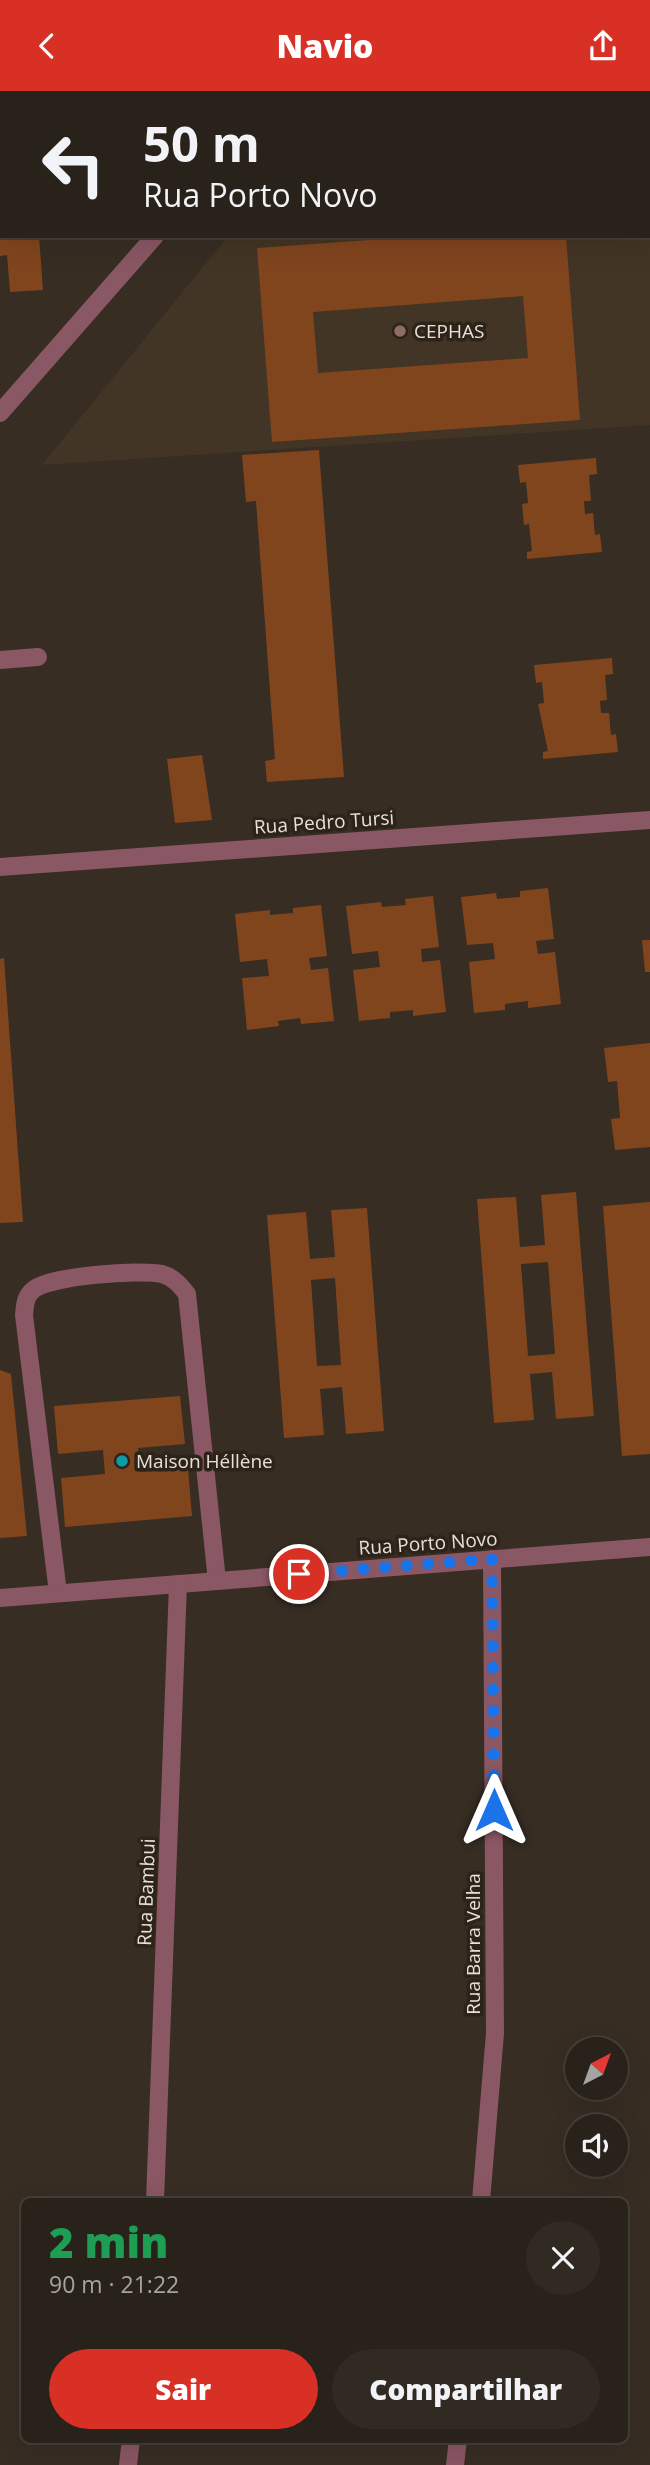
<!DOCTYPE html>
<html lang="pt">
<head>
<meta charset="utf-8">
<style>
  body { margin:0; font-family:"Open Sans",sans-serif; background:#312a23; color:#f1f3f6; height:100vh; display:flex; flex-direction:column; font-size:26px; white-space:nowrap }
  * { box-sizing:border-box; margin:0 }
  p { font-size:23px; color:#a5a4a2 }
  .icon { flex:none; width:38px; height:38px; fill:none; stroke:currentColor; stroke-width:2; stroke-linecap:round; stroke-linejoin:round }
  .map { position:relative; flex:1; overflow:hidden }
  .details { position:absolute; left:21px; top:2107px; width:607px; height:245px; display:flex; flex-direction:column; background:#29221a; border-radius:10px; box-shadow:0 7px 28px #0002,0 0 0 2px #453f39 }
  .details>* { flex:none }
  .hud { position:absolute; left:0px; top:0px; width:651px; height:147px; box-shadow:0 7px 28px #0002,0 0 0 2px #453f39; background:#29221a; color:#f1f3f6; overflow:hidden }
  .needle { width:46px; rotate:41deg }
  .buttons { position:absolute; left:565px; top:1946px; display:grid; gap:14px }
  .buttons a { display:grid; place-items:center; width:63px; height:63px; border-radius:50%; background:#29221a; box-shadow:0 7px 28px #0002,0 0 0 2px #453f39; font-size:35px }
  .pin { position:absolute; display:grid; place-items:center; width:60px; height:60px; color:#fff; margin:-30px; border:4px solid #fff; border-radius:50%; box-shadow:0 2px 7px #0007 }
  .me { position:absolute; width:77px; margin:-38px; rotate:0deg; stroke-linejoin:round; filter:drop-shadow(0 0 5px #0008) }
  .turn { display:flex; align-items:center; gap:24px; height:147px; padding:0 28px; font-size:32px }
  .turn .icon { width:91px; height:91px; stroke-width:2.5 }
  .turn b { display:block; font-size:49px; line-height:60px }
  .round { display:grid; place-items:center; flex:none; width:74px; height:74px; border-radius:37px; background:#312a23 }
  .head { display:flex; align-items:center; justify-content:space-between; height:119px; padding:0 28px }
  h1 { font-size:42px; font-weight:800; line-height:52px; color:#1e9e55 }
  .primary-button { display:flex; gap:14px; margin-top:auto; padding:14px 28px }
  .primary-button a { flex:1; height:80px; border-radius:42px; background:#d93025; color:#fff; font-size:28px; font-weight:800; line-height:80px; text-align:center }
  .primary-button a+a { background:#312a23; color:#f1f3f6 }
  header { display:flex; justify-content:space-between; align-items:center; height:91px; padding:0 28px; background:#d93025; color:#fff; font-size:32px; font-weight:800 }
  .map>svg:first-child { display:block }
  .built { fill:#433525 }
  .building { fill:#81451e; fill-rule:evenodd }
  .lines { fill:none; stroke-linecap:round; stroke-linejoin:round }
  .path { stroke:#938c83; stroke-width:4.5; stroke-dasharray:2 5; stroke-linecap:butt }
  .minor { stroke:#8a5764; stroke-width:18 }
  .route { stroke:#1a73e8; stroke-width:12; stroke-dasharray:0 21.6 }
  .education-dot { fill:#8d6e63; stroke:#2d2319; stroke-width:2.5 }
  .culture-dot { fill:#0f9aa8; stroke:#2d2319; stroke-width:2.5 }
  .labels { text-anchor:middle; stroke-width:7; stroke-linejoin:round; paint-order:stroke }
  .poi-label { font-size:19px; fill:#e6e0d9; stroke:#2d2319; text-anchor:start }
  .street-label { font-size:19px; fill:#e6e0d9; stroke:#2d2319 }
</style>
</head>
<body>
<header><svg class="icon" aria-label="back" viewBox="0 0 24 24"><path d="M15 5l-7 7 7 7"/></svg>Navio<svg class="icon" aria-label="share" viewBox="0 0 24 24"><path d="M12 15V3M7 8l5-5 5 5M5 13v7h14v-7"/></svg></header>
<div class="map">
<svg width="650" height="2374" viewBox="0 0 650 2374">
  <rect width="100%" height="100%" fill="#372d23"/>
  <polygon class="built" points="650,84 650,334 42,374 228,145 649,145"/>
  <g class="building">
    <polygon points="0,145 39,145 43,199 10,201 7,164 0,165"/>
    <path d="M426,145H566L580,329L272,351L257,157ZM523,205L528,267L318,282L313,221Z"/>
    <polygon points="319,359 344,686 267,691 265,670 275,668 256,410 246,411 242,364"/>
    <polygon points="596,367 597,383 589,384 591,410 584,410 585,423 593,422 595,444 600,443 602,461 527,468 527,461 532,460 529,433 524,434 522,413 528,412 526,391 520,392 518,374"/>
    <polygon points="612,567 613,583 605,584 607,609 600,610 601,622 609,622 611,644 616,643 618,661 543,668 543,661 548,660 538,613 544,612 542,591 536,592 534,574"/>
    <polygon points="202,664 212,729 175,732 167,668"/>
    <polygon points="548,797 554,848 536,850 538,863 555,861 561,913 528,917 528,910 505,913 505,919 474,922 469,871 495,868 493,852 467,854 461,806 496,802 497,808 520,806 520,800"/>
    <polygon points="433,805 439,856 421,858 422,871 440,869 446,921 413,925 413,919 390,921 390,927 359,930 353,879 380,876 378,860 352,863 346,815 381,811 382,816 406,814 405,808"/>
    <polygon points="321,814 327,865 309,867 311,879 328,877 334,930 301,933 300,927 278,930 279,935 247,939 242,887 269,885 267,868 240,871 235,823 270,819 270,824 293,822 293,817"/>
    <polygon points="642,849 650,849 650,881 645,881"/>
    <polygon points="4,867 23,1131 0,1132 0,868"/>
    <polygon points="650,952 650,1056 615,1059 611,1028 620,1027 617,990 608,991 604,957"/>
    <path d="M576,1101L594,1325L556,1328L552,1281L530,1283L534,1329L494,1332L477,1108L516,1106L520,1156L545,1154L541,1104ZM548,1171L555,1263L528,1265L521,1173Z"/>
    <polygon points="650,1111 650,1363 622,1365 603,1115"/>
    <path d="M367,1117L384,1340L346,1343L342,1296L320,1298L324,1344L284,1347L267,1124L306,1121L310,1168L335,1166L331,1119ZM335,1187L341,1274L317,1275L311,1189Z"/>
    <polygon points="0,1279 11,1283 27,1445 0,1447"/>
    <polygon points="180,1305 185,1353 138,1357 140,1381 188,1378 192,1425 65,1436 61,1387 105,1383 103,1359 58,1363 54,1315"/>
  </g>
  <g class="lines">
    <polyline class="path" points="545,0 545,2"/>
    <g class="minor">
      <polyline points="220,0 221,2"/>
      <polyline points="649,32 650,32"/>
      <polyline points="0,322 155,145"/>
      <polyline points="0,569 38,566"/>
      <polyline points="0,776 650,729"/>
      <path d="M58,1502L24,1224C25,1214 25,1206 33,1199C48,1185 141,1178 162,1183C173,1186 180,1194 187,1203L217,1490"/>
      <polyline points="0,1507 650,1456"/>
      <polyline points="155,2110 178,1493"/>
      <polyline points="481,2110 495,1942 492,1468"/>
      <polyline points="128,2374 131,2348"/>
      <polyline points="455,2374 458,2348"/>
    </g>
  </g>
  <g class="lines">
    <polyline class="route" points="299,1483 492,1468 494,1719"/>
  </g>
  <circle class="education-dot" cx="400" cy="240" r="7"/>
  <circle class="culture-dot" cx="122" cy="1370" r="7"/>
  <g class="labels">
    <g class="poi-label">
      <text x="414" y="247">CEPHAS</text>
      <text x="136" y="1377">Maison Héllène</text>
    </g>
    <g class="street-label">
      <text transform="translate(324 731) rotate(-4)" y="7">Rua Pedro Tursi</text>
      <text transform="translate(428 1452) rotate(-4)" y="7">Rua Porto Novo</text>
      <text transform="translate(146 1801) rotate(-88)" y="7">Rua Bambui</text>
      <text transform="translate(473 1853) rotate(-90)" y="7">Rua Barra Velha</text>
    </g>
  </g>
</svg>
<div class="buttons">
<a><svg class="needle" viewBox="-14 -14 28 28"><path d="M0-13l5 13h-10z" fill="#e53935"/><path d="M0 13l5-13h-10z" fill="#a5a4a2"/></svg></a>
<a><svg class="icon" aria-label="sound" viewBox="0 0 24 24"><path d="M4 9h4l5-4v14l-5-4H4zM17 9q2 3 0 6"/></svg></a>
</div>
<div class="pin" style="left:299px;top:1483px;background:#d93025"><svg class="icon" aria-label="arrive" viewBox="0 0 24 24"><path d="M6 21V4h12l-3 4 3 4H6"/></svg></div>
<svg class="me" style="left:494px;top:1719px" viewBox="-20 -20 40 40"><path d="M0-17L14 15 0 8-14 15z" fill="#1a73e8" stroke="#fff" stroke-width="4"/></svg>
<div class="hud">
<div class="turn"><svg class="icon" aria-label="left" viewBox="0 0 24 24"><path d="M17 20v-9H6M10 6l-5 5 5 5"/></svg><div><b>50 m</b>Rua Porto Novo</div></div>
</div>
<section class="details">
<div class="head"><div><h1>2 min</h1><p>90 m · 21:22</p></div><a class="round"><svg class="icon" aria-label="close" viewBox="0 0 24 24"><path d="M6 6l12 12M18 6L6 18"/></svg></a></div>
<div class="primary-button"><a>Sair</a><a>Compartilhar</a></div>
</section>
</div>
</body>
</html>
